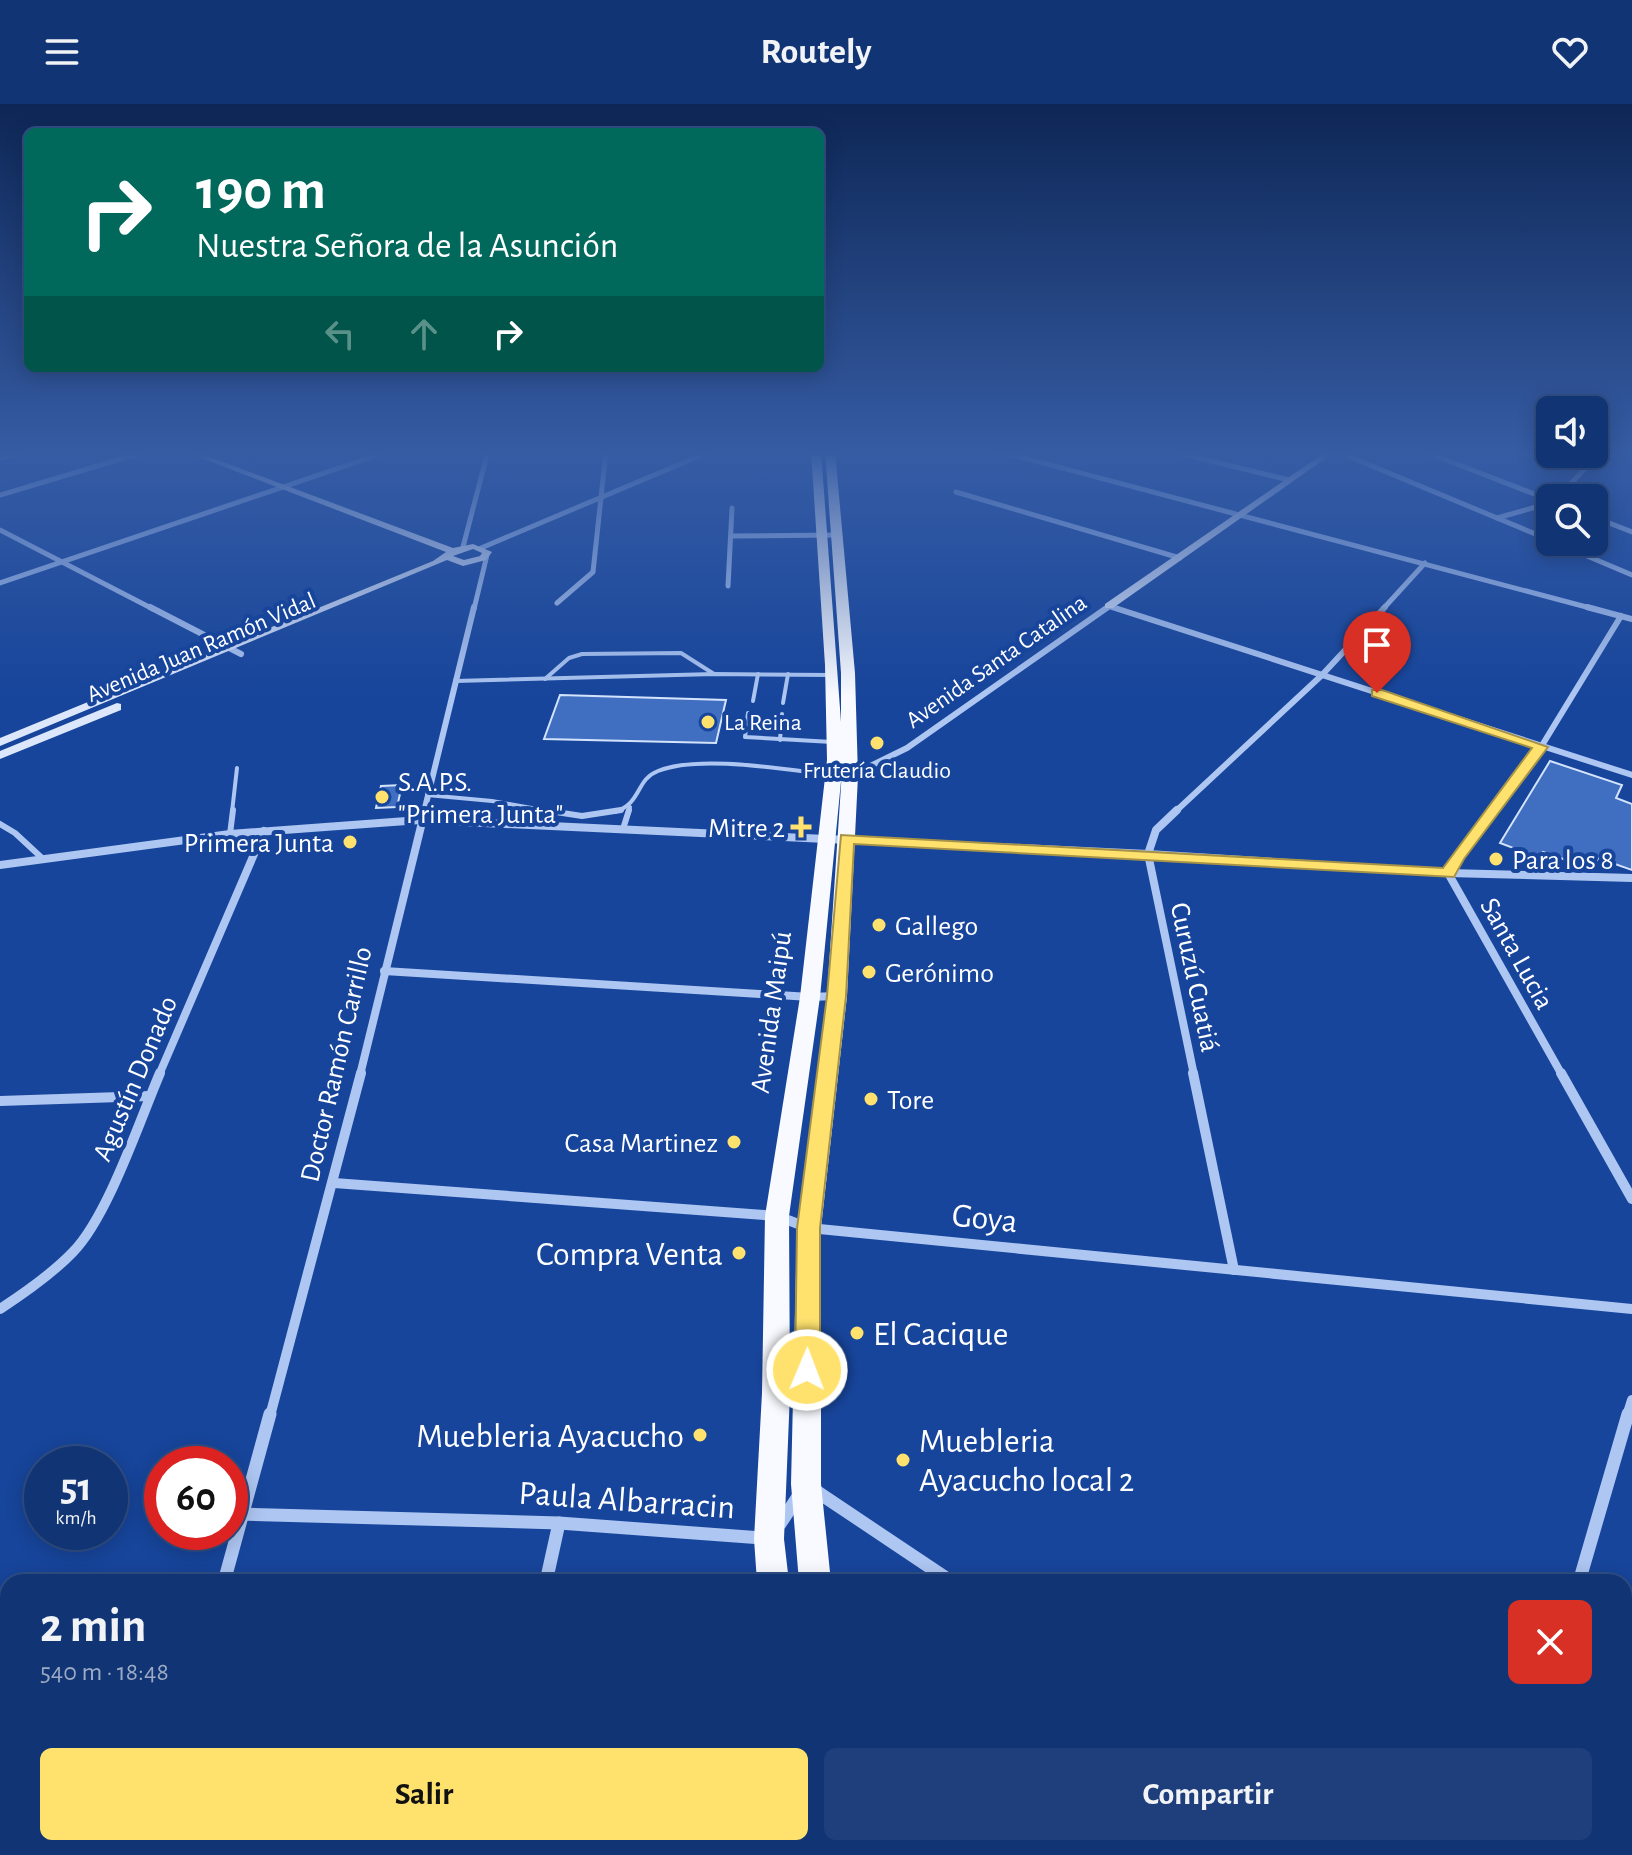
<!DOCTYPE html>
<html lang="es">
<head>
<meta charset="utf-8">
<style>
  body { margin:0; font-family:"Alegreya Sans",sans-serif; background:#1e3f7c; color:#f1f3f6; height:100vh; display:flex; flex-direction:column; font-size:30px; white-space:nowrap }
  * { box-sizing:border-box; margin:0 }
  p { font-size:26px; color:#9caac5 }
  .icon { flex:none; width:44px; height:44px; fill:none; stroke:currentColor; stroke-width:2; stroke-linecap:round; stroke-linejoin:round }
  .map { position:relative; flex:1; overflow:hidden }
  .drawer { position:absolute; left:0px; top:1470px; width:1632px; height:282px; display:flex; flex-direction:column; background:#113474; border-radius:24px 24px 0 0; box-shadow:0 4px 20px #0003,0 0 0 2px #304f86 }
  .drawer>* { flex:none }
  .hud { position:absolute; left:24px; top:24px; width:800px; height:244px; border-radius:12px; box-shadow:0 4px 20px #0003,0 0 0 2px #304f86; background:#00695c; color:#fff; overflow:hidden }
  .tools { position:absolute; left:1536px; top:292px; display:grid; gap:16px }
  .tools a { display:grid; place-items:center; width:72px; height:72px; border-radius:12px; background:#113474; box-shadow:0 4px 20px #0003,0 0 0 2px #304f86; font-size:40px }
  .speed { position:absolute; left:24px; top:1342px; display:flex; gap:16px; font-size:40px; font-weight:700; text-align:center }
  .speed>* { display:grid; place-content:center; width:104px; height:104px; border-radius:50%; background:#113474; box-shadow:0 4px 20px #0003,0 0 0 2px #304f86; line-height:1 }
  .speed small { font-size:20px; font-weight:400 }
  .speed .limit { border:12px solid #d22; background:#fff; color:#111 }
  .pin { position:absolute; display:grid; place-items:center; width:68px; height:68px; color:#fff; margin:-82px -34px; border-radius:50% 50% 50% 0; rotate:-45deg; box-shadow:0 0 8px #0007 }
  .pin .icon { rotate:45deg }
  .me { position:absolute; width:88px; margin:-44px; rotate:1deg; stroke-linejoin:round; filter:drop-shadow(0 0 6px #0008) }
  .turn { display:flex; align-items:center; gap:28px; height:168px; padding:0 40px; font-size:36px }
  .turn .icon { width:104px; height:104px; stroke-width:2.5 }
  .turn b { display:block; font-size:56px; line-height:68px }
  .lanes { display:flex; align-items:center; height:76px; padding:0 40px; background:#0003; justify-content:center; gap:40px; direction:ltr }
  .lanes .off { opacity:.35 }
  .round { display:grid; place-items:center; flex:none; width:84px; height:84px; border-radius:12px; background:#1e3f7c }
  .head { display:flex; align-items:center; justify-content:space-between; height:136px; padding:0 40px }
  h1 { font-size:48px; font-weight:700; line-height:60px }
  .button { display:flex; gap:16px; margin-top:auto; padding:16px 40px }
  .button a { flex:1; height:92px; border-radius:12px; background:#ffe26e; color:#111; font-size:32px; font-weight:700; line-height:92px; text-align:center }
  .button a+a { background:#1e3f7c; color:#f1f3f6 }
  header { display:flex; justify-content:space-between; align-items:center; height:104px; padding:0 40px; background:#113474; font-size:36px; font-weight:700 }
  .map>svg:first-child { display:block }
  .building { fill:#406fc1; stroke:#d4e3fc; stroke-width:2 }
  .lines { fill:none; stroke-linecap:round; stroke-linejoin:round }
  .lane-far1 { stroke:#adc6f2; stroke-width:4 }
  .lane { stroke:#adc6f2; stroke-width:6 }
  .street-far4 { stroke:#adc6f2; stroke-width:5 }
  .street-far3 { stroke:#adc6f2; stroke-width:6 }
  .street-far2 { stroke:#adc6f2; stroke-width:8 }
  .street-far1 { stroke:#adc6f2; stroke-width:10 }
  .street { stroke:#adc6f2; stroke-width:13 }
  .secondary { fill:#dce7fc; fill-rule:evenodd }
  .primary { fill:#f8faff; fill-rule:evenodd }
  .route { fill:#ffe26e; stroke:#a69348; stroke-width:2 }
  .poi-dot { fill:#ffe26e; stroke:#17459b; stroke-width:3 }
  .labels { text-anchor:middle; stroke-width:8; stroke-linejoin:round; paint-order:stroke }
  .far-street-label { font-size:24px; fill:#fff; stroke:#17459b }
  .far-poi-label { font-size:24px; fill:#fff; stroke:#17459b; text-anchor:start }
  .poi-label { font-size:28px; fill:#fff; stroke:#17459b; text-anchor:start }
  .street-label { font-size:28px; fill:#fff; stroke:#17459b }
  .near-street-label { font-size:34px; fill:#fff; stroke:#17459b }
  .near-poi-label { font-size:34px; fill:#fff; stroke:#17459b; text-anchor:end }
</style>
</head>
<body>
<header><svg class="icon" aria-label="menu" viewBox="0 0 24 24"><path d="M4 6h16M4 12h16M4 18h16"/></svg>Routely<svg class="icon" aria-label="heart" viewBox="0 0 24 24"><path d="M12 20l-8-8c-3-5 5-10 8-4 3-6 11-1 8 4z"/></svg></header>
<div class="map">
<svg width="1632" height="1751" viewBox="0 0 1632 1751">
  <rect width="100%" height="100%" fill="#17459b"/>
  <g class="building">
    <polygon points="560,591 726,596 716,639 544,635"/>
    <polygon points="1550,657 1622,681 1616,694 1632,700 1632,766 1598,754 1592,765 1543,748 1540,754 1500,739"/>
    <polygon points="402,681 397,703 376,704 381,682"/>
  </g>
  <g class="lines">
    <g class="lane-far1">
      <polyline points="545,575 569,554 582,550 681,549 714,570"/>
      <polyline points="455,577 714,570 831,571"/>
      <polyline points="753,597 758,570"/>
      <polyline points="783,599 788,570"/>
      <polyline points="748,609 745,633 832,638"/>
      <polyline points="780,636 782,610"/>
      <polyline points="427,691 492,697 554,708"/>
      <polyline points="232,708 237,664"/>
      <path d="M615,708C643,698 635,676 658,667C700,650 786,666 832,671"/>
      <polyline points="628,708 630,703"/>
    </g>
    <g class="lane">
      <polyline points="543,706 582,712 621,706"/>
      <polyline points="0,720 15,729 42,754"/>
      <polyline points="623,725 629,706"/>
      <polyline points="230,730 233,706"/>
    </g>
    <g class="street-far4">
      <polyline points="954,347 1002,348 1594,505"/>
      <polyline points="1171,347 1289,376"/>
      <polyline points="1336,347 1550,436"/>
      <polyline points="1423,347 1550,396"/>
      <polyline points="1519,347 1528,350"/>
      <polyline points="0,354 27,347"/>
      <polyline points="956,388 1180,454"/>
      <polyline points="0,391 147,347"/>
      <polyline points="1557,394 1602,347"/>
      <polyline points="1594,413 1632,428"/>
      <polyline points="1497,414 1550,399"/>
      <polyline points="0,426 153,505"/>
      <polyline points="732,432 837,431"/>
      <polyline points="1554,438 1632,471"/>
      <polyline points="463,443 488,347"/>
      <polyline points="481,444 711,347"/>
      <polyline points="0,479 389,347"/>
      <polyline points="728,482 732,404"/>
      <polyline points="557,499 593,468 606,347"/>
      <polyline points="474,505 487,451"/>
      <polyline points="1105,505 1109,502 1118,505"/>
      <polyline points="1383,505 1425,459"/>
    </g>
    <g class="street-far3">
      <polyline points="150,503 241,550"/>
      <polyline points="1112,503 1632,671"/>
      <polyline points="1587,503 1632,515"/>
      <polyline points="850,672 907,644 1108,503"/>
      <polyline points="424,708 474,503"/>
      <polyline points="1175,708 1322,571 1385,503"/>
      <polyline points="1491,708 1541,643 1621,512"/>
    </g>
    <g class="street-far2">
      <polyline points="1177,706 1156,726 1148,750 1194,971"/>
      <polyline points="1492,706 1448,769 1562,971"/>
      <polyline points="0,761 230,730 420,716 1148,750 1448,769 1632,774"/>
      <polyline points="384,867 810,893 836,892"/>
      <polyline points="159,971 264,727"/>
      <polyline points="360,971 425,706"/>
    </g>
    <g class="street-far1">
      <polyline points="1193,969 1234,1166"/>
      <polyline points="1561,969 1632,1095"/>
      <polyline points="0,997 150,992"/>
      <polyline points="334,1079 777,1112 809,1124 1632,1205"/>
      <path d="M0,1205C26,1188 52,1170 73,1148C108,1112 139,1018 160,969"/>
      <polyline points="270,1312 361,969"/>
      <polyline points="1627,1312 1632,1296"/>
    </g>
    <g class="street">
      <polyline points="813,1385 952,1478"/>
      <polyline points="240,1410 559,1419 762,1434"/>
      <polyline points="780,1420 799,1391"/>
      <polyline points="224,1478 270,1310"/>
      <polyline points="546,1478 559,1419"/>
      <polyline points="1579,1478 1628,1310"/>
      <polyline points="1348,1744 1358,1751"/>
      <polyline points="157,1751 159,1744"/>
      <polyline points="486,1751 488,1744"/>
      <polyline points="1499,1751 1501,1744"/>
    </g>
    <g class="secondary">
      <path d="M183,347H194L453,444L473,440L492,448L486,456L463,462L447,456L0,642V634L433,457L446,448ZM473,445L482,449L480,452L464,456L453,452Z"/>
      <polygon points="1327,347 1336,347 1113,504 1105,504 1105,500"/>
      <polygon points="117,599 121,600 121,606 0,655 0,647"/>
    </g>
    <g class="primary">
      <polygon points="811,347 821,347 841,618 841,569 825,347 835,347 855,569 858,672 847,892 821,1124 821,1380 831,1478 799,1478 791,1380 797,1124 827,892 842,667 820,893 789,1112 790,1289 784,1435 789,1478 757,1478 754,1435 762,1289 765,1112 800,893 827,656 825,561"/>
      <polygon points="774,1744 810,1744 811,1751 775,1751"/>
      <polygon points="821,1744 857,1744 858,1751 822,1751"/>
    </g>
  </g>
  <linearGradient id="sky" x2="0" y2="1"><stop stop-color="#0d2655"/><stop offset="0.59" stop-color="#365ca4"/><stop offset="1" stop-color="#365ca4" stop-opacity="0"/></linearGradient>
  <rect width="1632" height="592" fill="url(#sky)"/>
  <polygon class="route" points="1372,586 1382,586 1548,643 1464,755 1454,773 854,740 846,892 820,1124 820,1266 816,1275 807,1278 798,1275 795,1266 797,1124 827,892 841,731 1443,764 1532,644 1372,592"/>
  <g class="poi-dot">
    <circle cx="708" cy="618" r="8"/>
    <circle cx="877" cy="639" r="8"/>
    <circle cx="382" cy="693" r="8"/>
    <path d="M797 711h8v8h8v8h-8v8h-8v-8h-8v-8h8z"/>
    <circle cx="350" cy="738" r="8"/>
    <circle cx="1496" cy="755" r="8"/>
    <circle cx="879" cy="821" r="8"/>
    <circle cx="869" cy="868" r="8"/>
    <circle cx="871" cy="995" r="8"/>
    <circle cx="734" cy="1038" r="8"/>
    <circle cx="739" cy="1149" r="8"/>
    <circle cx="857" cy="1229" r="8"/>
    <circle cx="700" cy="1331" r="8"/>
    <circle cx="903" cy="1356" r="8"/>
  </g>
  <g class="labels">
    <g class="far-street-label">
      <text transform="translate(201 543) rotate(-23)" y="8">Avenida Juan Ramón Vidal</text>
      <text transform="translate(996 557) rotate(-35)" y="8">Avenida Santa Catalina</text>
    </g>
    <g class="far-poi-label">
      <text x="724" y="626">La Reina</text>
      <text x="877" y="674" text-anchor="middle">Frutería Claudio</text>
    </g>
    <g class="poi-label">
      <text x="398" y="687">S.A.P.S.<tspan x="398" dy="32">"Primera Junta"</tspan></text>
      <text x="785" y="733" text-anchor="end">Mitre 2</text>
      <text x="334" y="748" text-anchor="end">Primera Junta</text>
      <text x="1512" y="765">Para los 8</text>
      <text x="895" y="831">Gallego</text>
      <text x="885" y="878">Gerónimo</text>
      <text x="887" y="1005">Tore</text>
      <text x="718" y="1048" text-anchor="end">Casa Martinez</text>
    </g>
    <g class="street-label">
      <text transform="translate(1518 849) rotate(61)" y="10">Santa Lucia</text>
      <text transform="translate(1196 873) rotate(78)" y="10">Curuzú Cuatiá</text>
      <text transform="translate(770 908) rotate(-82)" y="10">Avenida Maipú</text>
      <text transform="translate(335 960) rotate(-77)" y="10">Doctor Ramón Carrillo</text>
      <text transform="translate(134 974) rotate(-67)" y="10">Agustín Donado</text>
    </g>
    <g class="near-street-label">
      <text transform="translate(985 1113) rotate(6)" y="12">Goya</text>
      <text transform="translate(627 1395) rotate(4)" y="12">Paula Albarracin</text>
    </g>
    <g class="near-poi-label">
      <text x="723" y="1161">Compra Venta</text>
      <text x="873" y="1241" text-anchor="start">El Cacique</text>
      <text x="684" y="1343">Muebleria Ayacucho</text>
      <text x="919" y="1348" text-anchor="start">Muebleria<tspan x="919" dy="39">Ayacucho local 2</tspan></text>
    </g>
  </g>
</svg>
<div class="tools">
<a><svg class="icon" aria-label="sound" viewBox="0 0 24 24"><path d="M4 9h4l5-4v14l-5-4H4zM17 9q2 3 0 6"/></svg></a>
<a><svg class="icon" aria-label="search" viewBox="0 0 24 24"><circle cx="10" cy="10" r="6"/><path d="M15 15l6 6"/></svg></a>
</div>
<div class="speed"><div>51<small>km/h</small></div><div class="limit">60</div></div>
<div class="pin" style="left:1377px;top:589px;background:#d93025"><svg class="icon" aria-label="arrive" viewBox="0 0 24 24"><path d="M6 21V4h12l-3 4 3 4H6"/></svg></div>
<svg class="me" style="left:807px;top:1266px" viewBox="-20 -20 40 40"><circle r="17" fill="#ffe26e" stroke="#fff" stroke-width="3"/><path d="M0-11L8 9 0 5-8 9z" fill="#fff"/></svg>
<div class="hud">
<div class="turn"><svg class="icon" aria-label="right" viewBox="0 0 24 24"><path d="M7 20v-9h11M14 6l5 5-5 5"/></svg><div><b>190 m</b>Nuestra Señora de la Asunción</div></div>
<div class="lanes"><svg class="icon off" aria-label="left" viewBox="0 0 24 24"><path d="M17 20v-9H6M10 6l-5 5 5 5"/></svg><svg class="icon off" aria-label="ahead" viewBox="0 0 24 24"><path d="M12 20V5M6 11l6-6 6 6"/></svg><svg class="icon" aria-label="right" viewBox="0 0 24 24"><path d="M7 20v-9h11M14 6l5 5-5 5"/></svg></div>
</div>
<section class="drawer">
<div class="head"><div><h1>2 min</h1><p>540 m · 18:48</p></div><a class="round" style="background:#d93025;color:#fff"><svg class="icon" aria-label="close" viewBox="0 0 24 24"><path d="M6 6l12 12M18 6L6 18"/></svg></a></div>
<div class="button"><a>Salir</a><a>Compartir</a></div>
</section>
</div>
</body>
</html>
